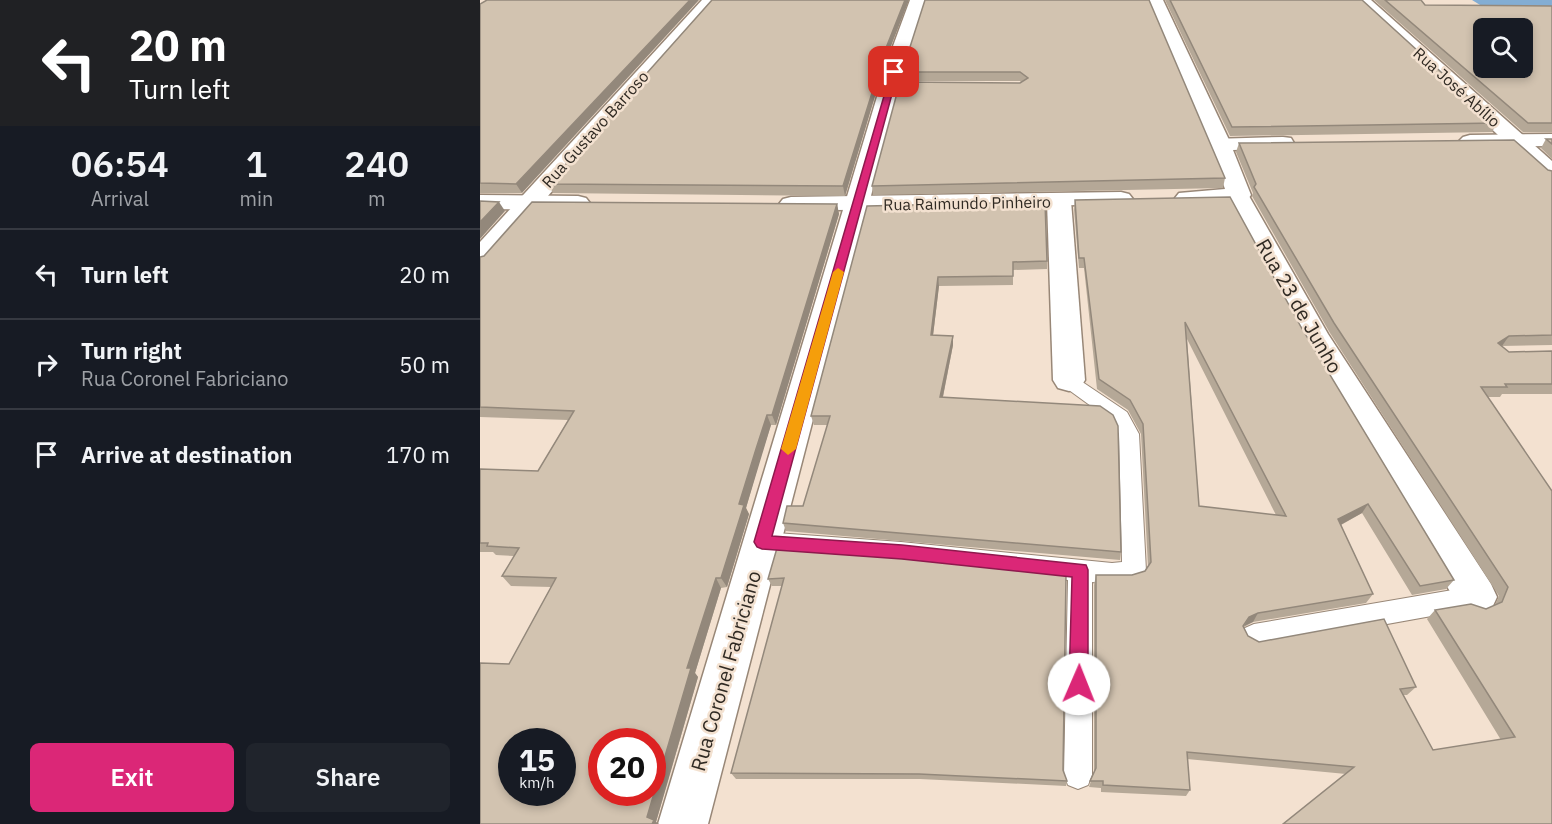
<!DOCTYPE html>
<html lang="en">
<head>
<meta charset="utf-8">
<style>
  body { margin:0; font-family:"IBM Plex Sans",sans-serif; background:#20242c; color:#f1f3f6; height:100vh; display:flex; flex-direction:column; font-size:22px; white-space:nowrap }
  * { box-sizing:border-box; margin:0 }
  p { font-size:20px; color:#9ea1a6 }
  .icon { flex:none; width:33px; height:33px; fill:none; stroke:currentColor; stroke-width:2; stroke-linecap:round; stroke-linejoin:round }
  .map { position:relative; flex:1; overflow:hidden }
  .side { display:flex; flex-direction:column; background:#171b24; width:480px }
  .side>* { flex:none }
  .banner { background:#202124; color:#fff; overflow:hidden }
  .buttons { position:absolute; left:993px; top:18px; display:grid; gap:12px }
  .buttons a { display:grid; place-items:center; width:60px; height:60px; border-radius:9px; background:#171b24; box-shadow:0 3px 9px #0003; font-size:30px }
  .speed { position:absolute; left:18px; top:728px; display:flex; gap:12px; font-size:30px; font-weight:700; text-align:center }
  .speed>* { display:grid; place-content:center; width:78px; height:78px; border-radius:50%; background:#171b24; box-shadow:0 3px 9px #0003; line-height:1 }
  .speed small { font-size:15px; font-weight:400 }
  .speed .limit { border:9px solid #d22; background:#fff; color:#111 }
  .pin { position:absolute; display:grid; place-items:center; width:51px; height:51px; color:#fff; margin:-26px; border-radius:12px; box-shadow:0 3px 9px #0006 }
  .me { position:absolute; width:66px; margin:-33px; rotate:1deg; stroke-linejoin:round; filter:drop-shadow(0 0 4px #0008) }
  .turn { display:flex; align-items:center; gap:21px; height:126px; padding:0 30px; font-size:27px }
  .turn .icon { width:78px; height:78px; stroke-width:2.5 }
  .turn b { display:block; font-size:42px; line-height:51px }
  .eta { display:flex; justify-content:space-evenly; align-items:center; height:102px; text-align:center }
  .eta b { font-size:36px; font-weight:600; line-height:42px }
  .cta { display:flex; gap:12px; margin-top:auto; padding:12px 30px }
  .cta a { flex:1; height:69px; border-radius:9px; background:#db2777; color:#fff; font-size:24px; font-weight:600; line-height:69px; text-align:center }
  .cta a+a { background:#20242c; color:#f1f3f6 }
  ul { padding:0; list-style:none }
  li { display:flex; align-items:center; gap:18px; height:90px; padding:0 30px; border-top:2px solid #363941 }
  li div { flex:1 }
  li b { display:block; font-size:22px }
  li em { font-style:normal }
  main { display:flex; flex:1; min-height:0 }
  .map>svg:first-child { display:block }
  .water { fill:#83add3 }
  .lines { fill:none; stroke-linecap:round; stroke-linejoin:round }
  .service-casing { stroke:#988777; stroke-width:2 }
  .minor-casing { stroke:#988777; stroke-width:3 }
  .tertiary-casing { stroke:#988777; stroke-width:3 }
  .service { fill:#fff; fill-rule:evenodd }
  .minor { fill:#fff; fill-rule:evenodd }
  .tertiary { fill:#fff; fill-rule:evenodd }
  .wall { fill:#b5a897; fill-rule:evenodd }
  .shaded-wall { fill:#93887b }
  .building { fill:#d2c3b0; stroke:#93887b; stroke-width:1.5; fill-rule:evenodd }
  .route { fill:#db2777; stroke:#8e194d; stroke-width:1.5 }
  .slow { fill:#f59e0b }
  .labels { text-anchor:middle; stroke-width:5; stroke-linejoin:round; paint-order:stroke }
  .far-street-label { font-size:16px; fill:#302a23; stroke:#f3e1d0 }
  .street-label { font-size:20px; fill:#302a23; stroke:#f3e1d0 }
</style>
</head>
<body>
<main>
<section class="side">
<div class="banner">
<div class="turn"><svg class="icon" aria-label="left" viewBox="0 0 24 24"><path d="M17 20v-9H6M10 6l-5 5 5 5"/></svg><div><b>20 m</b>Turn left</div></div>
</div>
<div class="eta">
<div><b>06:54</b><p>Arrival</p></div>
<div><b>1</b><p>min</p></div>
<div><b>240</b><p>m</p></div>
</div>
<ul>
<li><svg class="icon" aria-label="left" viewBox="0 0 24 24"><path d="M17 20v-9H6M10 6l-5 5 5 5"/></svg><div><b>Turn left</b></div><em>20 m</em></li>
<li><svg class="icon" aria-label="right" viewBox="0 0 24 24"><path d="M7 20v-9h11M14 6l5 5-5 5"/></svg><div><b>Turn right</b><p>Rua Coronel Fabriciano</p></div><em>50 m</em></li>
<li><svg class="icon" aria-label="arrive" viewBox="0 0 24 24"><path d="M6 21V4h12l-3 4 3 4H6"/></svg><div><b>Arrive at destination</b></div><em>170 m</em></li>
</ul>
<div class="cta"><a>Exit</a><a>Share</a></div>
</section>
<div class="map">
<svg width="1072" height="824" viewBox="0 0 1072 824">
  <rect width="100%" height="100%" fill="#f3e1d0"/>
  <polygon class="water" points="992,0 1072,0 1072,21 1005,8"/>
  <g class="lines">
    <g class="service-casing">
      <g id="service">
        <path d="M589,373L647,412L659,434L666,571L662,578C645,585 629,584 612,582V775L608,785L598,789L588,785L584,775L588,580L421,562L282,552L274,549L271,542L274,535L282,532L421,542L632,563L642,562L639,434L633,422L582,385L580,380L582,375Z"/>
        <polygon points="996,586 1005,589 1008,597 1005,605 996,608 774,648 765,644 761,636 765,628 774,624"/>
      </g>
    </g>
    <g class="minor-casing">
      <g id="minor">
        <polygon points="222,0 238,0 9,264 0,266 0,242"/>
        <polygon points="430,0 446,0 427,57 228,824 178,824 409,57"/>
        <polygon points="667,0 683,0 751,144 748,149 732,149 729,144"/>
        <polygon points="874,0 891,0 1072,161 1072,180 1064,178"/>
        <polygon points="757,189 765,191 769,196 848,334 1011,584 1017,597 1011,610 996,616 981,610 819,336 745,196 749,191"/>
        <polygon points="579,194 587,196 591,201 605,380 600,388 589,391 578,388 573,380 567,201 571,196"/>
      </g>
    </g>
    <g class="tertiary-casing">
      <g id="tertiary">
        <polygon points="1072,134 1072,146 990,147 983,145 979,141 983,137 990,135"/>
        <polygon points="803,137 811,138 814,143 811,148 753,150 771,195 767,200 707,205 699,203 695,198 699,193 745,189 729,144 732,139"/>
        <polygon points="641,192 649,194 653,199 649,204 311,211 303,209 299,204 303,199 311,197"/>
        <polygon points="0,195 98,196 106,198 110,203 106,208 98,210 0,209"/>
      </g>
    </g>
    <use href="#service" class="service"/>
    <use href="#minor" class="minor"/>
    <use href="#tertiary" class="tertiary"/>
  </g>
  <g class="wall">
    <polygon points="232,0 429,0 407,56 365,196 73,193 68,184"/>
    <polygon points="445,0 745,178 743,188 393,195 392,186 541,82 540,81 423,81 422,72"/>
    <polygon points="685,0 882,0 1017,123 1012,132 750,136"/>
    <polygon points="894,0 941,0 945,5 1072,6 1072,132 1043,132"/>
    <polygon points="0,4 42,193 0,193"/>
    <polygon points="1066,139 1072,139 1072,159 1061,148"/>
    <path d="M759,143L1072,171V345L1021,346L1029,352L1072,351V394H1022L1020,397H1008L1072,824L866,774L707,759L710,790L706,796L621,792V788L609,787L614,772V585L616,575H652L665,571L668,566L661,434L648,410L617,389L604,268H599L594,210L595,200L821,327L974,580L966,589L932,595L882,513L861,525L893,594L886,603L773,622L764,627L768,636L779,642L936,687L927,695H923L953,750L1021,740L947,619L955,610L1006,609L1015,605L1019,596L850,333L772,196L773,193L756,152ZM707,339L796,515L719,506Z"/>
    <polygon points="357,204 359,214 296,425 291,425 280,459 266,508 269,514 247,587 241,588 215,673 218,677 176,822 179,824 0,824 29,664 71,587 31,586 22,576 34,556 16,555 13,552 0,552 0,469 58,471 88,420 0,417 0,257"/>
    <polygon points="387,206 567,261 567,269 533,270 533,285 459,286 453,335 473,336 473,345 463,397 641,552 640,560 306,531 303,523 323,506 348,425 334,425 331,416"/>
    <polygon points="297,548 583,770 587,781 586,786 440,779 256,779 251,773 302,586 292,586 288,579"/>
  </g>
  <g class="shaded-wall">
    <polygon points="210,0 219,0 42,193 36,184"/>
    <polygon points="425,0 429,0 407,56 365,196 363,186 406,48"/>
    <polygon points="19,202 25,211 0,239 0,222"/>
    <polygon points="357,204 359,214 296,425 292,415"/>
    <polygon points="458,277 459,286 452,344 451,335"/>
    <polygon points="473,336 473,345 461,406 460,397"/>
    <polygon points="1029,336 1022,346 1011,353 1018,343"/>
    <polygon points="287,415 291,425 266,508 269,514 247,587 241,578 259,504"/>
    <polygon points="888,504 882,513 853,529 858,519"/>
    <polygon points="236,578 241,588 215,673 218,677 176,822 179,824 172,824 167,817 207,668"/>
    <polygon points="778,613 773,622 764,626 769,617"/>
  </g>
  <g class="building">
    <polygon points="7,0 210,0 36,184 0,183 0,4"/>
    <polygon points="232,0 425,0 406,48 363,186 68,184"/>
    <polygon points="445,0 669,0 745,178 392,186 420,82 540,83 548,78 540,72 422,72"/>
    <polygon points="690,0 882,0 1017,123 752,127"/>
    <path d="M905,0H941L945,5L1072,6V123H1048ZM1004,28H1042V68H1004Z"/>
    <polygon points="1066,139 1072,139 1072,144"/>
    <path d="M1034,140L1068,170L1072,171V335L1029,336L1018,343L1029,352L1072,351V384H1025L1027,387H1001L1072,491V824H803L874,767L707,752L710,790L623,785V781H610L616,768V575H652L665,571L671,562L663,424L650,400L619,379L604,258H599L595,200L750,197L821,327L974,580L940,586L888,504L858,519L893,594L778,613L769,617L763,626L768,636L779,642L904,619L936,687L920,689L953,750L1035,737L955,610L991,604L1006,609L1022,602L1028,587L854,323L774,187L776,184L759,143ZM705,322L806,516L719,506Z"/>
    <polygon points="0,201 19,202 0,222"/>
    <path d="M52,202L357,204L292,415H287L276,449L259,504L264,505L241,578H236L207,668H211L167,817L174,820L172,824H0V663L29,664L76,578L22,576L39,548L7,546L8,543H0V469L58,471L94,411L0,407V257L4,256ZM32,741H82V792H32ZM122,741H172V792H122Z"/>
    <polygon points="565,202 567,261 533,262 533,276 458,277 451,335 473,336 460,397 620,406 633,415 638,426 641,552 303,523 307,506 323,506 350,416 331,416 387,206"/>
    <polygon points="297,548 419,557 586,575 583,770 587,781 439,774 251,773 304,578 288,579"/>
  </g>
  <polygon class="route" points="414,69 418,72 292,536 422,545 606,565 608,570 608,684 605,691 599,694 592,691 589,684 592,577 422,559 282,549 277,547 274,542 411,72"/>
  <polygon class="slow" points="358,268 364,272 316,449 308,455 301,449 353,272"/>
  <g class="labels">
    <g class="far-street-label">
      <text transform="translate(977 87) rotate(42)" y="6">Rua José Abílio</text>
      <text transform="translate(115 129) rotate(-48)" y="6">Rua Gustavo Barroso</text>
      <text transform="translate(487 203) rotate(-1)" y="6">Rua Raimundo Pinheiro</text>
    </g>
    <g class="street-label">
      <text transform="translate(819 306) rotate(60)" y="7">Rua 23 de Junho</text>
      <text transform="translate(246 671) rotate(-74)" y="7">Rua Coronel Fabriciano</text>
    </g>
  </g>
</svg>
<div class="buttons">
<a><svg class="icon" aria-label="search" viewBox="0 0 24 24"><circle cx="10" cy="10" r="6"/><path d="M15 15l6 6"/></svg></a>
</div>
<div class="speed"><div>15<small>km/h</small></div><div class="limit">20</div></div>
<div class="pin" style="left:414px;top:72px;background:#d93025"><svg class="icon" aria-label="arrive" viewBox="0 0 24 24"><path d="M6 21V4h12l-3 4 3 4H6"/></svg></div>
<svg class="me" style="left:599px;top:684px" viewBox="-20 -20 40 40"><circle r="19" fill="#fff"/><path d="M0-13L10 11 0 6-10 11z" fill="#db2777"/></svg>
</div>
</main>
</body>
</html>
